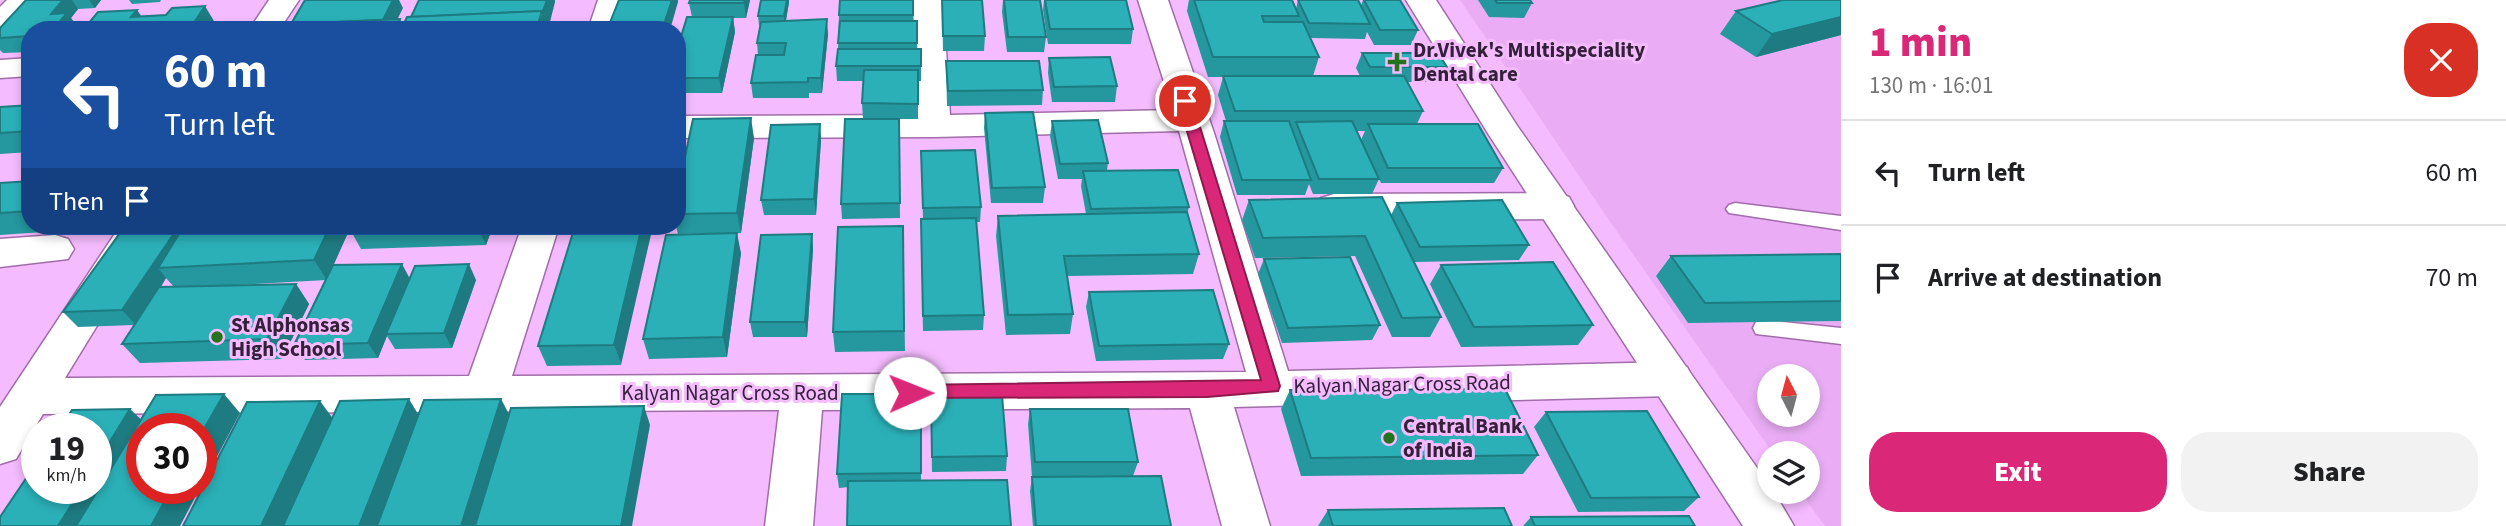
<!DOCTYPE html>
<html lang="en">
<head>
<meta charset="utf-8">
<style>
  body { margin:0; font-family:"Source Sans 3",sans-serif; background:#f2f2f2; color:#202124; height:100vh; display:flex; flex-direction:column; font-size:26px; white-space:nowrap }
  * { box-sizing:border-box; margin:0 }
  p { font-size:23px; color:#757577 }
  .icon { flex:none; width:38px; height:38px; fill:none; stroke:currentColor; stroke-width:2; stroke-linecap:round; stroke-linejoin:round }
  .map { position:relative; flex:1; overflow:hidden }
  .drawer { display:flex; flex-direction:column; background:#fff; width:665px }
  .drawer>* { flex:none }
  .banner { position:absolute; left:21px; top:21px; width:665px; height:214px; border-radius:28px; box-shadow:0 4px 10px #0003; background:#1a4fa0; color:#fff; overflow:hidden }
  .needle { width:46px; rotate:354deg }
  .fabs { position:absolute; left:1757px; top:364px; display:grid; gap:14px }
  .fabs a { display:grid; place-items:center; width:63px; height:63px; border-radius:50%; background:#fff; box-shadow:0 4px 10px #0003; font-size:35px }
  .speed { position:absolute; left:21px; top:413px; display:flex; gap:14px; font-size:35px; font-weight:700; text-align:center }
  .speed>* { display:grid; place-content:center; width:91px; height:91px; border-radius:50%; background:#fff; box-shadow:0 4px 10px #0003; line-height:1 }
  .speed small { font-size:18px; font-weight:400 }
  .speed .limit { border:10px solid #d22; background:#fff; color:#111 }
  .pin { position:absolute; display:grid; place-items:center; width:60px; height:60px; color:#fff; margin:-30px; border:4px solid #fff; border-radius:50%; box-shadow:0 2px 7px #0007 }
  .me { position:absolute; width:77px; margin:-38px; rotate:89deg; stroke-linejoin:round; filter:drop-shadow(0 0 5px #0008) }
  .turn { display:flex; align-items:center; gap:24px; height:147px; padding:0 28px; font-size:32px }
  .turn .icon { width:91px; height:91px; stroke-width:2.5 }
  .turn b { display:block; font-size:49px; line-height:60px }
  .then { display:flex; align-items:center; height:66px; padding:0 28px; background:#0003; gap:14px; font-size:26px }
  .round { display:grid; place-items:center; flex:none; width:74px; height:74px; border-radius:28px; background:#f2f2f2 }
  .summary { display:flex; align-items:center; justify-content:space-between; height:119px; padding:0 28px }
  h1 { font-size:42px; font-weight:800; line-height:52px; color:#db2777 }
  .primary-button { display:flex; gap:14px; margin-top:auto; padding:14px 28px }
  .primary-button a { flex:1; height:80px; border-radius:28px; background:#db2777; color:#fff; font-size:28px; font-weight:800; line-height:80px; text-align:center }
  .primary-button a+a { background:#f2f2f2; color:#202124 }
  ul { padding:0; list-style:none }
  li { display:flex; align-items:center; gap:21px; height:105px; padding:0 28px; border-top:2px solid #e0e0e0 }
  li div { flex:1 }
  li b { display:block; font-size:26px }
  li em { font-style:normal }
  main { display:flex; flex:1; min-height:0 }
  .map>svg:first-child { display:block }
  .built { fill:#eaadf5; fill-rule:evenodd }
  .lines { fill:none; stroke-linecap:round; stroke-linejoin:round }
  .lane-casing { stroke:#a16caa; stroke-width:3 }
  .street-casing { stroke:#a16caa; stroke-width:3 }
  .secondary-casing { stroke:#a16caa; stroke-width:3 }
  .lane { fill:#fff; fill-rule:evenodd }
  .street { fill:#fff; fill-rule:evenodd }
  .secondary { fill:#fff; fill-rule:evenodd }
  .wall { fill:#25979e; fill-rule:evenodd }
  .shaded-wall { fill:#1e7b81 }
  .building { fill:#2bb0b8; stroke:#1e7b81; stroke-width:2 }
  .route { fill:#db2777; stroke:#8e194d; stroke-width:2 }
  .poi-dot { fill:#25731a; stroke:#f4bbfe; stroke-width:2.5 }
  .labels { text-anchor:middle; stroke-width:6; stroke-linejoin:round; paint-order:stroke }
  .poi-label { font-size:21px; font-weight:bold; fill:#352039; stroke:#f4bbfe; text-anchor:start }
  .street-label { font-size:21px; fill:#352039; stroke:#f4bbfe }
</style>
</head>
<body>
<main>
<div class="map">
<svg width="1841" height="526" viewBox="0 0 1841 526">
  <rect width="100%" height="100%" fill="#f4bbfe"/>
  <path class="built" d="M1460,0H1841V526H1825L1800,492H1808V453H1773L1611,223ZM1769,376H1808V415H1769Z"/>
  <g class="lines">
    <g class="lane-casing">
      <g id="lane">
        <polygon points="1735,203 1841,216 1841,230 1729,213 1726,209 1729,205"/>
        <polygon points="1763,320 1841,328 1841,344 1756,334 1753,328 1756,322"/>
      </g>
    </g>
    <g class="street-casing">
      <g id="street">
        <polygon points="7,0 38,0 11,31 0,34 0,7"/>
        <polygon points="269,0 299,0 279,30 249,30"/>
        <polygon points="598,0 628,0 618,30 588,30"/>
        <polygon points="913,0 943,0 950,115 1173,110 1138,0 1168,0 1214,133 1288,371 1672,362 1687,367 1693,379 1687,391 1672,396 1234,407 1270,526 1222,526 1190,408 822,410 813,526 765,526 779,410 43,414 16,459 0,464 0,407 120,226 158,226 65,378 469,376 522,226 559,226 512,376 1246,372 1179,131 934,137 677,138 677,116 917,115"/>
        <polygon points="30,58 30,76 0,78 0,60"/>
        <polygon points="1556,193 1569,197 1574,206 1569,215 1556,219 1334,220 1321,216 1316,207 1321,198 1334,194"/>
        <polygon points="55,235 68,239 74,249 68,259 0,267 0,239"/>
      </g>
    </g>
    <g class="secondary-casing">
      <polygon id="secondary" points="1406,0 1436,0 1518,127 1769,485 1769,492 1774,492 1794,526 1743,526 1489,135"/>
    </g>
    <use href="#lane" class="lane"/>
    <use href="#street" class="street"/>
    <use href="#secondary" class="secondary"/>
  </g>
  <g class="wall">
    <polygon points="26,0 101,0 95,8 78,9 71,18 78,28 76,30 30,30 30,52 3,53 0,50 0,28"/>
    <polygon points="129,0 161,0 160,2 132,4"/>
    <polygon points="750,0 746,18 733,18 735,32 722,93 677,93 677,50 692,17 689,3"/>
    <polygon points="913,0 913,21 917,21 917,49 921,49 921,81 918,81 918,119 899,119 900,218 842,219 841,204 863,119 862,103 863,81 837,81 836,66 838,49 839,15"/>
    <polygon points="942,0 985,36 984,51 943,51"/>
    <polygon points="1003,0 1040,0 1046,37 1044,52 1007,52 1002,12"/>
    <polygon points="1044,0 1126,0 1133,29 1131,44 1048,44 1043,10"/>
    <polygon points="1189,0 1292,0 1296,9 1298,0 1361,6 1363,0 1400,0 1418,30 1411,45 1374,45 1367,32 1365,39 1310,38 1319,57 1313,76 1360,76 1356,68 1362,53 1447,67 1440,82 1408,82 1423,111 1417,124 1503,168 1494,183 1381,183 1361,140 1365,131 1357,131 1379,179 1372,194 1313,194 1309,184 1305,195 1237,195 1220,137 1224,121 1226,121 1218,95 1223,77 1208,77 1187,11"/>
    <polygon points="1478,0 1530,0 1532,3 1524,18 1489,17"/>
    <polygon points="1841,0 1841,35 1756,57 1720,34 1736,11"/>
    <polygon points="789,2 786,21 828,34 822,93 809,93 809,98 753,98 751,83 758,55 757,43 760,25 759,25 758,16"/>
    <polygon points="1049,58 1117,86 1115,102 1052,102 1048,73"/>
    <polygon points="946,61 1043,90 1042,105 947,106"/>
    <polygon points="30,105 30,152 0,154 0,107"/>
    <polygon points="985,113 1045,187 1043,203 991,203 984,128"/>
    <polygon points="1052,121 1108,163 1107,170 1189,207 1187,214 1199,254 1193,274 1067,276 1073,314 1070,334 1006,335 996,236 998,216 1086,214 1081,186 1082,179 1058,179 1050,136"/>
    <polygon points="820,124 821,140 816,215 764,215 761,200"/>
    <polygon points="754,138 741,233 678,234 676,226 677,226 677,194"/>
    <polygon points="921,151 981,207 980,222 976,222 984,315 983,330 923,331 921,235 923,219"/>
    <polygon points="30,181 30,226 61,226 58,231 0,235 0,183"/>
    <polygon points="1249,200 1391,215 1397,203 1529,245 1519,260 1414,262 1441,317 1430,337 1392,337 1355,256 1255,258 1242,220"/>
    <path d="M125,226H351L333,265L410,278L476,280L452,348L395,349L387,336L378,358L305,360L294,345L326,280L219,286L296,284L309,304L282,359L140,363L122,344L134,325L78,327L63,312ZM166,278L174,287H161Z"/>
    <polygon points="356,226 493,226 486,245 361,249 352,233"/>
    <polygon points="575,226 621,365 547,366 538,346"/>
    <polygon points="903,226 905,351 835,352 833,332"/>
    <polygon points="812,234 813,249 807,337 753,337 750,322"/>
    <polygon points="741,253 727,357 649,359 643,339"/>
    <polygon points="1841,254 1841,321 1688,323 1656,276 1671,256"/>
    <polygon points="1264,259 1380,325 1372,340 1282,343 1258,274"/>
    <polygon points="1441,265 1593,325 1578,345 1461,347 1430,284"/>
    <polygon points="1089,292 1229,344 1223,359 1096,361 1086,307"/>
    <polygon points="1290,390 1538,455 1523,474 1301,476 1281,409"/>
    <polygon points="921,394 921,480 839,488 837,474"/>
    <polygon points="1030,409 1138,462 1133,476 1032,477 1028,424"/>
    <polygon points="931,410 1007,456 1006,471 932,472"/>
    <polygon points="1546,412 1699,497 1684,511 1578,512 1534,427"/>
    <polygon points="1032,477 1171,526 1033,526 1030,491"/>
    <polygon points="1328,510 1512,526 1318,526"/>
    <polygon points="1531,517 1695,526 1523,526"/>
  </g>
  <g class="shaded-wall">
    <polygon points="63,0 72,0 78,9 71,18 78,28 76,30 53,30 51,14"/>
    <polygon points="89,0 101,0 95,8"/>
    <polygon points="393,0 399,0 403,8 392,30 382,21"/>
    <polygon points="547,0 555,0 555,2 548,30 536,30"/>
    <polygon points="672,0 678,0 678,2 670,30 662,30"/>
    <polygon points="745,0 750,0 746,18 744,3"/>
    <polygon points="787,0 789,0 789,2 785,25 784,16"/>
    <polygon points="205,6 214,21 208,30 189,30"/>
    <polygon points="137,10 147,24 131,17"/>
    <polygon points="733,17 735,32 722,93 719,78"/>
    <polygon points="1841,17 1841,35 1756,57 1772,34"/>
    <polygon points="400,19 405,30 395,30"/>
    <polygon points="827,19 828,34 822,93 821,78"/>
    <polygon points="751,118 754,138 741,233 737,213"/>
    <polygon points="678,122 682,137 677,157 677,126"/>
    <polygon points="820,124 821,140 816,215 814,199"/>
    <polygon points="53,226 61,226 58,231"/>
    <polygon points="179,226 197,226 158,268 166,278 136,325 122,310"/>
    <polygon points="330,226 351,226 327,280 314,260"/>
    <polygon points="481,226 493,226 486,245 479,230"/>
    <polygon points="642,226 653,226 621,365 614,345"/>
    <polygon points="737,233 741,253 727,357 723,337"/>
    <polygon points="812,234 813,249 807,337 805,322"/>
    <polygon points="402,264 410,279 378,358 368,343"/>
    <polygon points="469,264 476,280 452,348 444,333"/>
    <polygon points="296,284 309,304 282,359 267,339"/>
    <polygon points="224,394 240,413 201,487 201,434"/>
    <polygon points="409,399 421,419 381,526 359,526"/>
    <polygon points="501,399 511,418 479,526 461,526"/>
    <polygon points="320,401 334,420 286,526 261,526"/>
    <polygon points="644,406 650,425 632,526 621,526"/>
    <polygon points="130,409 150,428 91,526 58,526 82,488 96,488 96,464"/>
    <polygon points="172,488 200,488 180,526 151,526"/>
  </g>
  <g class="building">
    <polygon points="26,0 63,0 51,14 67,13 53,30 30,30 30,36 0,38 0,28"/>
    <polygon points="305,0 393,0 383,20 291,24"/>
    <polygon points="419,0 547,0 542,13 542,11 411,17"/>
    <polygon points="619,0 672,0 662,30 607,30"/>
    <polygon points="690,0 745,0 744,3 689,3"/>
    <polygon points="761,0 787,0 784,16 758,16"/>
    <polygon points="840,0 913,0 913,15 839,15"/>
    <polygon points="942,0 982,0 985,36 943,36"/>
    <polygon points="1004,0 1040,0 1046,37 1008,37"/>
    <polygon points="1045,0 1126,0 1133,29 1050,29"/>
    <polygon points="1194,0 1292,0 1299,16 1262,16 1264,22 1303,22 1319,57 1213,57"/>
    <polygon points="1298,0 1358,0 1370,24 1309,23"/>
    <polygon points="1364,0 1400,0 1418,30 1380,30"/>
    <polygon points="1495,0 1530,0 1532,3 1497,3"/>
    <polygon points="1783,0 1841,0 1841,17 1772,34 1736,11"/>
    <polygon points="205,6 189,30 83,30 98,12 137,10 131,17 166,15 172,8"/>
    <polygon points="542,11 536,30 401,30 407,17"/>
    <polygon points="687,17 733,17 719,78 677,78 677,50"/>
    <polygon points="400,19 395,30 262,30 265,25"/>
    <polygon points="827,19 821,78 808,78 808,82 751,83 756,55 784,55 786,43 757,43 761,22"/>
    <polygon points="840,21 917,21 917,43 838,43"/>
    <polygon points="838,49 921,49 921,66 836,66"/>
    <polygon points="1362,53 1438,53 1447,67 1370,67"/>
    <polygon points="1110,57 1117,86 1054,87 1049,58"/>
    <polygon points="946,61 1039,61 1043,90 948,91"/>
    <polygon points="864,70 918,70 918,104 862,103"/>
    <polygon points="1223,76 1404,76 1423,111 1235,111"/>
    <polygon points="30,105 30,131 0,133 0,107"/>
    <polygon points="1033,112 1045,187 992,188 985,113"/>
    <polygon points="751,118 737,213 677,214 677,194 693,119"/>
    <polygon points="845,119 899,119 900,203 841,204"/>
    <polygon points="1098,120 1108,163 1060,164 1052,121"/>
    <polygon points="1224,121 1289,121 1311,180 1242,180"/>
    <polygon points="1352,121 1379,179 1319,179 1296,122"/>
    <polygon points="820,124 814,199 761,200 771,125"/>
    <polygon points="1368,124 1478,124 1503,168 1388,168"/>
    <polygon points="975,150 981,207 923,208 921,151"/>
    <polygon points="1178,170 1189,207 1091,209 1083,171"/>
    <polygon points="30,181 30,211 0,213 0,183"/>
    <polygon points="1382,197 1441,317 1402,318 1365,236 1263,238 1249,200"/>
    <polygon points="1502,200 1529,245 1420,247 1397,203"/>
    <polygon points="1187,212 1199,254 1064,256 1073,314 1008,315 998,216"/>
    <polygon points="976,218 984,315 923,316 921,219"/>
    <polygon points="125,226 179,226 122,310 63,312"/>
    <polygon points="184,226 330,226 314,260 158,268"/>
    <polygon points="356,226 481,226 479,230 352,233"/>
    <polygon points="575,226 642,226 614,345 538,346"/>
    <polygon points="903,226 904,331 833,332 838,227"/>
    <polygon points="737,233 723,337 643,339 666,235"/>
    <polygon points="812,234 805,322 750,322 761,235"/>
    <polygon points="1841,254 1841,301 1705,303 1671,256"/>
    <polygon points="1350,257 1380,325 1288,328 1264,259"/>
    <polygon points="1553,262 1593,325 1474,327 1441,265"/>
    <polygon points="402,264 368,343 294,345 333,265"/>
    <polygon points="469,264 444,333 386,334 415,266"/>
    <polygon points="296,284 267,339 122,344 159,287"/>
    <polygon points="1213,290 1229,344 1099,346 1089,292"/>
    <polygon points="1505,389 1538,455 1311,458 1290,390"/>
    <polygon points="224,394 201,434 201,429 142,429 142,488 172,488 151,526 76,526 156,395"/>
    <polygon points="842,394 921,394 921,473 837,474"/>
    <polygon points="1002,395 1007,456 932,457 931,396"/>
    <polygon points="409,399 359,526 283,526 340,401"/>
    <polygon points="501,399 461,526 377,526 424,400"/>
    <polygon points="320,401 261,526 183,526 247,402"/>
    <polygon points="644,406 621,526 475,526 511,408"/>
    <polygon points="130,409 96,464 96,429 59,429 72,410"/>
    <polygon points="1030,409 1128,409 1138,462 1035,462"/>
    <polygon points="1647,411 1699,497 1591,498 1546,412"/>
    <polygon points="37,462 37,488 82,488 58,526 0,526 0,517"/>
    <polygon points="1161,476 1171,526 1036,526 1032,477"/>
    <polygon points="1007,480 1011,526 847,526 848,481"/>
    <polygon points="1504,508 1512,526 1333,526 1328,510"/>
    <polygon points="1689,516 1695,526 1535,526 1531,517"/>
  </g>
  <polygon class="route" points="1185,97 1192,101 1280,386 1278,391 1207,397 904,398 901,393 904,388 910,385 1261,380 1178,101"/>
  <g class="poi-dot">
    <path d="M1393.5 51.5h7v7h7v7h-7v7h-7v-7h-7v-7h7z"/>
    <circle cx="217" cy="337" r="7"/>
    <circle cx="1389" cy="438" r="7"/>
  </g>
  <g class="labels">
    <g class="poi-label">
      <text x="1413" y="57">Dr.Vivek's Multispeciality<tspan x="1413" dy="24">Dental care</tspan></text>
      <text x="231" y="332">St Alphonsas<tspan x="231" dy="24">High School</tspan></text>
      <text x="1403" y="433">Central Bank<tspan x="1403" dy="24">of India</tspan></text>
    </g>
    <g class="street-label">
      <text transform="translate(1402 384) rotate(-1)" y="7">Kalyan Nagar Cross Road</text>
      <text x="730" y="400">Kalyan Nagar Cross Road</text>
    </g>
  </g>
</svg>
<div class="fabs">
<a><svg class="needle" viewBox="-14 -14 28 28"><path d="M0-13l5 13h-10z" fill="#e53935"/><path d="M0 13l5-13h-10z" fill="#757577"/></svg></a>
<a><svg class="icon" aria-label="layers" viewBox="0 0 24 24"><path d="M12 4l9 5-9 5-9-5zM3 14l9 5 9-5"/></svg></a>
</div>
<div class="speed"><div>19<small>km/h</small></div><div class="limit">30</div></div>
<div class="pin" style="left:1185px;top:101px;background:#d93025"><svg class="icon" aria-label="arrive" viewBox="0 0 24 24"><path d="M6 21V4h12l-3 4 3 4H6"/></svg></div>
<svg class="me" style="left:910px;top:393px" viewBox="-20 -20 40 40"><circle r="19" fill="#fff"/><path d="M0-13L10 11 0 6-10 11z" fill="#db2777"/></svg>
<div class="banner">
<div class="turn"><svg class="icon" aria-label="left" viewBox="0 0 24 24"><path d="M17 20v-9H6M10 6l-5 5 5 5"/></svg><div><b>60 m</b>Turn left</div></div>
<div class="then">Then<svg class="icon" aria-label="arrive" viewBox="0 0 24 24"><path d="M6 21V4h12l-3 4 3 4H6"/></svg></div>
</div>
</div>
<section class="drawer">
<div class="summary"><div><h1>1 min</h1><p>130 m · 16:01</p></div><a class="round" style="background:#d93025;color:#fff"><svg class="icon" aria-label="close" viewBox="0 0 24 24"><path d="M6 6l12 12M18 6L6 18"/></svg></a></div>
<ul>
<li><svg class="icon" aria-label="left" viewBox="0 0 24 24"><path d="M17 20v-9H6M10 6l-5 5 5 5"/></svg><div><b>Turn left</b></div><em>60 m</em></li>
<li><svg class="icon" aria-label="arrive" viewBox="0 0 24 24"><path d="M6 21V4h12l-3 4 3 4H6"/></svg><div><b>Arrive at destination</b></div><em>70 m</em></li>
</ul>
<div class="primary-button"><a>Exit</a><a>Share</a></div>
</section>
</main>
</body>
</html>
